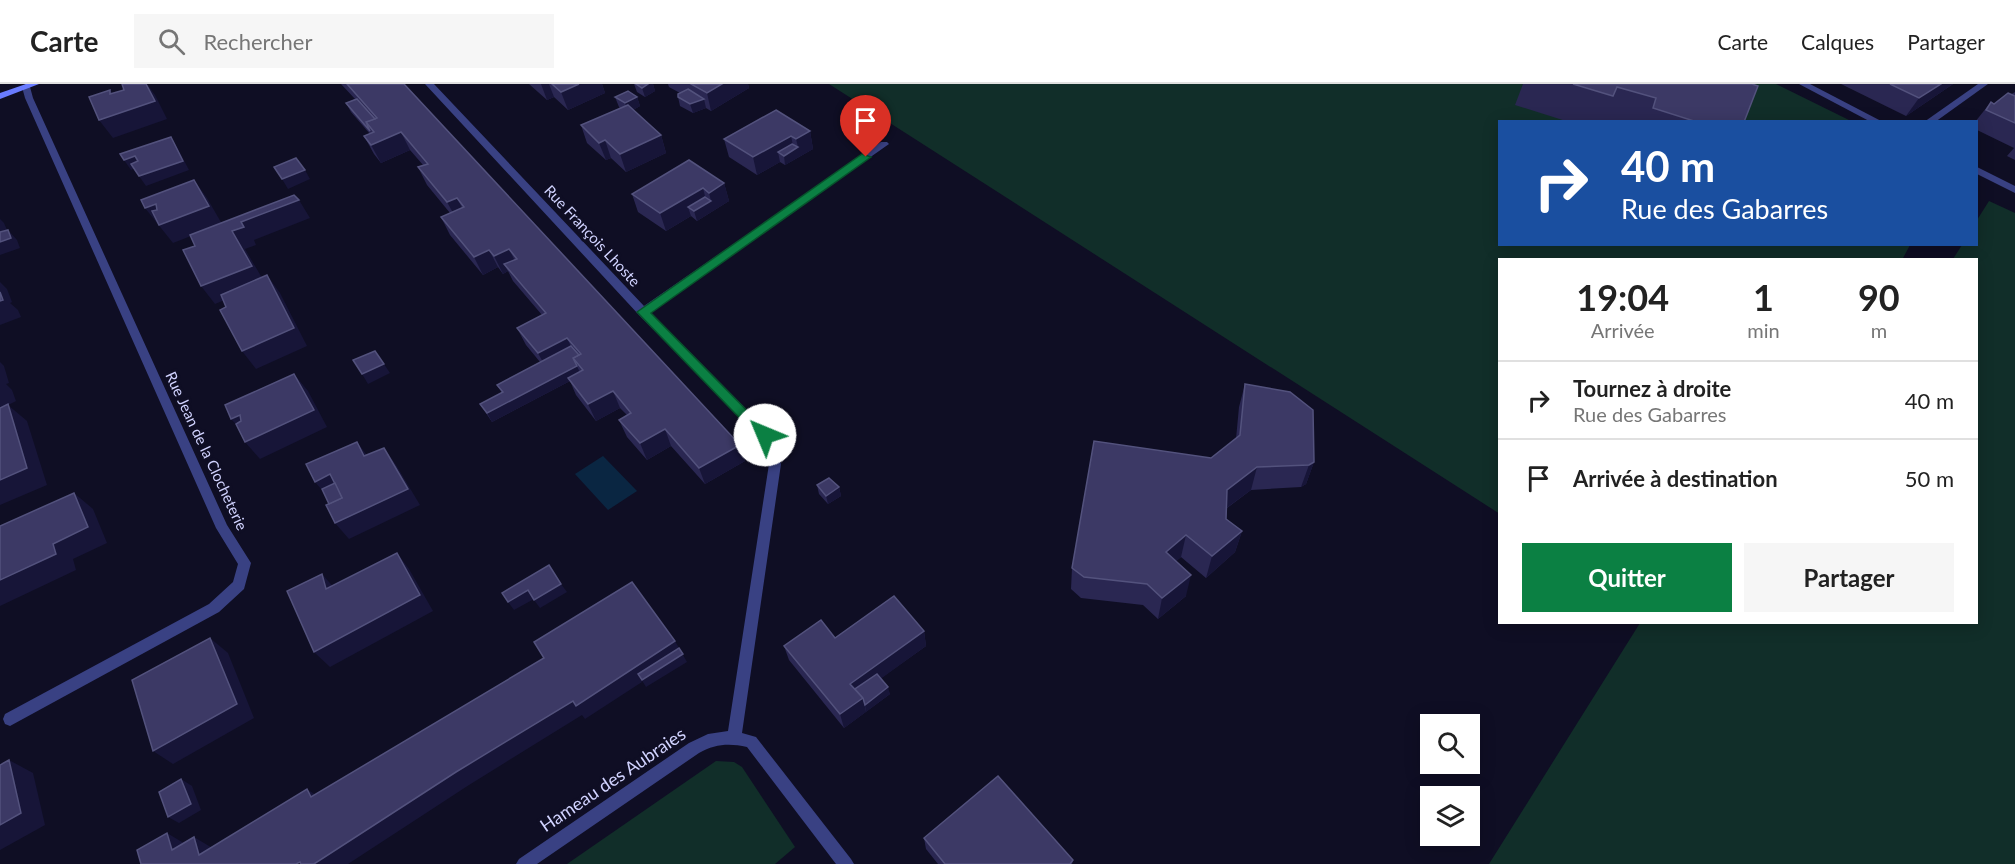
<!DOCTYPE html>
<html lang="fr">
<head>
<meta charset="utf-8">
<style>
  body { margin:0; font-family:Lato,sans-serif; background:#f6f6f6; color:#222; height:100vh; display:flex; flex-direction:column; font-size:22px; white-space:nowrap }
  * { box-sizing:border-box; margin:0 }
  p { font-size:20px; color:#767676 }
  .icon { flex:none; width:33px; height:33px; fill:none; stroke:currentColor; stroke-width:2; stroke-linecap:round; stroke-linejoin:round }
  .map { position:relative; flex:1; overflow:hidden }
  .drawer { position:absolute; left:1498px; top:174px; width:480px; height:366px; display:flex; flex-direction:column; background:#fff; border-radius:0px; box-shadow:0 3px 15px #0003 }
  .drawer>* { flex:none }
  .guide { position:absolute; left:1498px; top:36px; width:480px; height:126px; border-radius:0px; box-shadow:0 3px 15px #0003; background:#1a4fa0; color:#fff; overflow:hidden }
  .tools { position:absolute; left:1420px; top:630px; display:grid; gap:12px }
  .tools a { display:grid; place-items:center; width:60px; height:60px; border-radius:0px; background:#fff; box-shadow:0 3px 15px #0003; font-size:30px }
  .pin { position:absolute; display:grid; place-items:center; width:51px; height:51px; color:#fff; margin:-62px -26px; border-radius:50% 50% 50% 0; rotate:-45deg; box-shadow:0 0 6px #0007 }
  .pin .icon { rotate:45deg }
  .me { position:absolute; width:66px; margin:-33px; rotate:315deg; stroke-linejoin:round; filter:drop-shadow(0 0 4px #0008) }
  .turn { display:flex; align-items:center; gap:21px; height:126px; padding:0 24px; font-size:27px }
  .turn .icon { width:78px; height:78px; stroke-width:2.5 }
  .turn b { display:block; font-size:42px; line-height:51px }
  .eta { display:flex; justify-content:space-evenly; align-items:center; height:102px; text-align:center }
  .eta b { font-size:36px; font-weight:700; line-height:42px }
  .primary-button { display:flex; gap:12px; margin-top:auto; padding:12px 24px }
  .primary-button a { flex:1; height:69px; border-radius:0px; background:#0b8043; color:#fff; font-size:24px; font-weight:700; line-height:69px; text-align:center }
  .primary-button a+a { background:#f6f6f6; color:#222 }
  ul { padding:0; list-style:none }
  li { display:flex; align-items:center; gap:18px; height:78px; padding:0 24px; border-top:2px solid #e0e0e0 }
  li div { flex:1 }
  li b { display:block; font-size:22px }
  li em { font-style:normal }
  header { display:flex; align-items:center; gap:36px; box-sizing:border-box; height:84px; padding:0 30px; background:#fff; border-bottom:2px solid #e0e0e0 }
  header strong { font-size:28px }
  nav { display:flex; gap:33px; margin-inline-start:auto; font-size:21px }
  .search { width:420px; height:54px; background:#f6f6f6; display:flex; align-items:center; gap:15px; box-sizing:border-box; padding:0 21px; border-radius:0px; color:#767676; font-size:22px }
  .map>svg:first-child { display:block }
  .green { fill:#112e29 }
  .water { fill:#0a2642 }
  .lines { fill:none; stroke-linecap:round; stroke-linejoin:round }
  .street { fill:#394183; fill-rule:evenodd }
  .secondary { fill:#697bff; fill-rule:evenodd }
  .wall { fill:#2a2752 }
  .shaded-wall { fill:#171538 }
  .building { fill:#3c3965; stroke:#53527d; stroke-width:1.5 }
  .route { fill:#0b8043; stroke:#07532c; stroke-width:1.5 }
  .labels { text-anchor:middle; stroke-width:6; stroke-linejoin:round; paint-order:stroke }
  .street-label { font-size:15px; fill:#d1d3ff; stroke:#0f0e24 }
  .near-street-label { font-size:18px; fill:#d1d3ff; stroke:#0f0e24 }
</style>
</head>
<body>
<header>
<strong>Carte</strong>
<div class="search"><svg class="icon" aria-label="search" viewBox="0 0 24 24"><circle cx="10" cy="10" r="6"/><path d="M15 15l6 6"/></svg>Rechercher</div>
<nav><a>Carte</a><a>Calques</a><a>Partager</a></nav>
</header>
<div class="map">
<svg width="2015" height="780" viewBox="0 0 2015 780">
  <rect width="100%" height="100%" fill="#0f0e24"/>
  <g class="green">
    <polygon points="829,0 1776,0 1851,37 1500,38 1500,160 1910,161 1902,176 1500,176 1500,430"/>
    <polygon points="1989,117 2015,129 2015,780 1489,780 1640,539 1977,538 1977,176 1953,175 1962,161 1977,160 1977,136"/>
    <polygon points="716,677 734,678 742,683 795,763 775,780 567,780"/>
  </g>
  <polygon class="water" points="603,372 637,407 608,426 575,390"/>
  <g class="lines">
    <g class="street">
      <polygon points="26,0 30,3 33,14 227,441 251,479 244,505 219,528 10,642 5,640 3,635 5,630 209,520 233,498 238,480 216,444 25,14 22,3"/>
      <path d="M425,0H434L644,222L881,58H887L889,60L650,228L769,348L781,380L742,649L756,653L851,775L854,780H836L747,663C729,659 715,660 699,669L537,780H516L519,775L689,659L708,650L728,647L769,380L760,353L639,231Z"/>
      <polygon points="1799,0 1810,0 1883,38 1871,38"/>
      <polygon points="1978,0 1988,0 1935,38 1924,38"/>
      <polygon points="1977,83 2015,102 2015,109 1977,90"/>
    </g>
    <polygon class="secondary" points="26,0 39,0 0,15 0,9"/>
  </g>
  <g class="wall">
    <polygon points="341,0 404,0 740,361 745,377 705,400 671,362 647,376 627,353 619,336 627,331 620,324 596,337 576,311 570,297 492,338 480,320 502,309 497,301 540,278 526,261 517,244 542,231 513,197 508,187 503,190 498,183 483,191 450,151 441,133 450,129 427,101 418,83 423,81 410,66 381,79 374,70 364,52 370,50 351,28 346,19 355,15"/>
    <polygon points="529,0 602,0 605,9 568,26 554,13 547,16"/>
    <polygon points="634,0 653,0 655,7 645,13 637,8"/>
    <polygon points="668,0 748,0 749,4 711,27 706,24 693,29 680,22 678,13 680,9 669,3"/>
    <polygon points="1523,0 1752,0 1744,38 1604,38 1601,37 1600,38 1569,38 1515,21"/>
    <polygon points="1841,0 1953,0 1906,32"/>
    <polygon points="2015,8 2015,76 2007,72 2014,64 1977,46 1977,38 1975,38 1991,18 1994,20"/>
    <polygon points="615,13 637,13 640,22 633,26 661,51 666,69 626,88 611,74 606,76 587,59 581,41 620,24 619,23"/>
    <polygon points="810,47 813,65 785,81 780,78 757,91 729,73 724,55"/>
    <polygon points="724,99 729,117 697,137 691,132 666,147 638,128 632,110"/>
    <polygon points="1245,300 1314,378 1306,400 1301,403 1251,406 1227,424 1226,435 1242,447 1235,468 1206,494 1181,473 1176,477 1186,512 1158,535 1143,521 1081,514 1071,505 1072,484 1236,355 1239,323"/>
    <polygon points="817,401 839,403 841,412 828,420 819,410"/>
    <polygon points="924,547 926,562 881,594 890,610 844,644 789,576 784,562 835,554"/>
    <polygon points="924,754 1073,776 1072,780 938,780 926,765"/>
  </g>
  <g class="shaded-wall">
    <polygon points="146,0 147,0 155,11 167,35 113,54 99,36 110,10 110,6 123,24"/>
    <polygon points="541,0 549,0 554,13 547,16"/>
    <polygon points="579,0 602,0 605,9 568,26 561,8"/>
    <polygon points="648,0 653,0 655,7 645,13 642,4"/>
    <polygon points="722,0 748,0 749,4 711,27 707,9"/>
    <polygon points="1941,0 1953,0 1906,32 1919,14"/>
    <polygon points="637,13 640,22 628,29 625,19"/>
    <polygon points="704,15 706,24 693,29 690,20"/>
    <polygon points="810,47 813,65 785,81 784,72 778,68 780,78 757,91 753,73 791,52 794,66 798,63 796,55"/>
    <polygon points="401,48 410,66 381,79 371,61"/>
    <polygon points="661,51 666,69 626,88 620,70"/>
    <polygon points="171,53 177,63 189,86 146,102 139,92"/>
    <polygon points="605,56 611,74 606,76 599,59"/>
    <polygon points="135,72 142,81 131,86 124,76"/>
    <polygon points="305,86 310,95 288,105 282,95"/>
    <polygon points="194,96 207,114 222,140 173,159 145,124"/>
    <polygon points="724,99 729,117 697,137 694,127 688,123 691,132 666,147 660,129 703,104 707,120 711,117 709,109"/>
    <polygon points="457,114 466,132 457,136 447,118"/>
    <polygon points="299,116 310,134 254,156 256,161 245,165 265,199 215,220 201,202 232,147 241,138"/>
    <polygon points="0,135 4,139 10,153 8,146 17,156 20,164 0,171"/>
    <polygon points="509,165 518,183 504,180 508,187 503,190 494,172"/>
    <polygon points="489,166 498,183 483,191 474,173"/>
    <polygon points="267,191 280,209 307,262 256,285 242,267"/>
    <polygon points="0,198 7,205 12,218 10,219 18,226 21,233 0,241"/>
    <polygon points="567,254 575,271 547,286 538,269"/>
    <polygon points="0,278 4,282 9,299 6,300 12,306 16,317 8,321 27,337 47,401 0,421"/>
    <polygon points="384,280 390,289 368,300 362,290"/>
    <polygon points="577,282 581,291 568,294 570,297 492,338 487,329"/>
    <polygon points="294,290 308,307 327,343 260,375 245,358"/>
    <polygon points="613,307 620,324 596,337 588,320"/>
    <polygon points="240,331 246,351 231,335"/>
    <polygon points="665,345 671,362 647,376 640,359"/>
    <polygon points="357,358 369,374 364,372"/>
    <polygon points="740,361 745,377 705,400 699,384"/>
    <polygon points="384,364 396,381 420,421 349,455 335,439 329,414 315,398"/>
    <polygon points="1314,378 1306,400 1301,403 1309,381"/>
    <polygon points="1257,383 1251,406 1221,428 1227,406"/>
    <polygon points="839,403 841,412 828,420 826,412"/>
    <polygon points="74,409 93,425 107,459 73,475 76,486 0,522 0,496 53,460"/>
    <polygon points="1242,447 1235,468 1206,494 1212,472"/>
    <polygon points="1186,451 1181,473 1162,490 1166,468"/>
    <polygon points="397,469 409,485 433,527 330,583 314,568"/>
    <polygon points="322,490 336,506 326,505"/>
    <polygon points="1191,491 1186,512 1158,535 1162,514"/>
    <polygon points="561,500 567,508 540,524 534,516"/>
    <polygon points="528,506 534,515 514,526 508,518"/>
    <polygon points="924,547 926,562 857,612 850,600"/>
    <polygon points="210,554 228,569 254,634 173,680 153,667"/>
    <polygon points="675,557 687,578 646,603 638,590 642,598 585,635 582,631 469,701 348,780 314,780 456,688"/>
    <polygon points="888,603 890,610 866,628 865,621"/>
    <polygon points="863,614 866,628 844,644 840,630"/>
    <polygon points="9,676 33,689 45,741 0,766 0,741"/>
    <polygon points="181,695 192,702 201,726 179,739 168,733"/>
    <polygon points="307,705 324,717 311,713"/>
    <polygon points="167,749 187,761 172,766"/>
    <polygon points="194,753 214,765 199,771"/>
  </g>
  <g class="building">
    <polygon points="122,0 146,0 155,17 99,36 89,13 110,6 110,10 124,6"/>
    <polygon points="347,0 404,0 740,361 699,384 665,345 640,359 619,336 631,329 613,307 588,320 568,294 583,286 573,274 581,270 567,254 538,269 517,244 546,229 504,180 517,175 509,165 494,172 489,166 474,173 441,133 464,123 457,114 447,118 418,83 428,80 401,48 371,61 364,52 374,48 366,38 377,34"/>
    <polygon points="552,0 579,0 561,8"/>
    <polygon points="636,0 648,0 642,4"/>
    <polygon points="691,0 722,0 707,9"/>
    <polygon points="1573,0 1752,0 1758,2 1744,38 1697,38 1653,24 1656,14 1617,3 1613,12"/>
    <polygon points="1890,0 1941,0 1919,14"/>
    <polygon points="688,5 704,15 690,20 678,13 678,10"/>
    <polygon points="628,7 637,13 625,19 615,13"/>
    <polygon points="2008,9 2015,12 2015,39 1986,26 1991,18 1994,20"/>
    <polygon points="357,15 375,35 366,38 370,47 346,19"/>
    <polygon points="628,21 661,51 620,70 605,56 599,59 581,41"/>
    <polygon points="776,26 810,47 796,55 791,52 753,73 724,55"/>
    <polygon points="171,53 183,77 139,92 131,80 138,77 135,72 124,76 120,70"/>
    <polygon points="792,60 798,63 784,72 778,68"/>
    <polygon points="296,74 305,86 282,95 274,83"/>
    <polygon points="689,76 724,99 709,109 703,104 660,129 632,110"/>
    <polygon points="194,96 209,122 159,141 152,127 157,126 156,120 145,124 141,116"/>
    <polygon points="294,111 299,116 241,138 244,143 232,147 252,182 201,202 183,166 195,162 190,151"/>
    <polygon points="705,113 711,117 694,127 688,123"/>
    <polygon points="8,146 11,154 0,158 0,148"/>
    <polygon points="267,191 294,244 242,267 220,226 226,223 221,211"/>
    <polygon points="0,208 3,216 0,217"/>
    <polygon points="571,262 579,271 573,274 577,282 487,329 480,320 503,308 497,301"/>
    <polygon points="375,267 384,280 362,290 353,276"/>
    <polygon points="294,290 314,326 245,358 236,340 241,337 240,331 231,335 225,321"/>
    <polygon points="1245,300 1290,308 1313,326 1314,378 1309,381 1257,383 1227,406 1226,435 1242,447 1212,472 1186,451 1166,468 1191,491 1162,514 1147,500 1084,493 1072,484 1094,357 1211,374 1240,351"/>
    <polygon points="8,320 27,384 0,396 0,324"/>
    <polygon points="357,358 364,372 384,364 408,405 335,439 326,421 342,414 330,390 315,398 306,380"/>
    <polygon points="829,394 839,403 826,412 817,401"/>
    <polygon points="335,399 342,414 329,420 322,405"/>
    <polygon points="74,409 88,443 53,460 56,470 0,496 0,442"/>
    <polygon points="397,469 420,511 314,568 287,507 322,490 326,505"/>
    <polygon points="549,481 561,500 534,516 528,506 508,518 502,509"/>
    <polygon points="632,498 675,557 576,622 573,617 456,688 314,780 301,780 300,778 296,780 141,780 137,766 167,749 172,766 194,753 199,771 307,705 311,713 544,574 534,558"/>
    <polygon points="894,512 924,547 850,600 863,614 840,630 784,562 821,536 835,554"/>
    <polygon points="210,554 237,620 153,667 132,596"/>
    <polygon points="679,564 683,570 642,596 638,590"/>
    <polygon points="877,590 888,603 865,621 863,614 855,605"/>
    <polygon points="9,676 21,729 0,741 0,681"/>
    <polygon points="998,692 1073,776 1070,780 945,780 924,754"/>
    <polygon points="181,695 191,720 168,733 159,708"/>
  </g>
  <polygon class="route" points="862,70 871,73 651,229 771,351 765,356 760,355 637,228"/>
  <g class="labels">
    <g class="street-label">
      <text transform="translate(592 152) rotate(47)" y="5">Rue François Lhoste</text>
      <text transform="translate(206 367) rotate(65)" y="5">Rue Jean de la Clocheterie</text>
    </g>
    <g class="near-street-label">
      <text transform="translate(613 696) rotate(-34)" y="6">Hameau des Aubraies</text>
    </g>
  </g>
</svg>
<div class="tools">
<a><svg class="icon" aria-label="search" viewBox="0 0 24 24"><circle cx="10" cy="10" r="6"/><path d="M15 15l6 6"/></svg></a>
<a><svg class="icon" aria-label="layers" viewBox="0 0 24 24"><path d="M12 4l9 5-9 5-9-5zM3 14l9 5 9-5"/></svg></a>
</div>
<div class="pin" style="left:866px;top:73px;background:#d93025"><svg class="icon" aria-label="arrive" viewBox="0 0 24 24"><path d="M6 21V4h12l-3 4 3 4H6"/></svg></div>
<svg class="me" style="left:765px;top:351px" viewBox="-20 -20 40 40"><circle r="19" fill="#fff"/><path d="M0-13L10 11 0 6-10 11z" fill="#0b8043"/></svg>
<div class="guide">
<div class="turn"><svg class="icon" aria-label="right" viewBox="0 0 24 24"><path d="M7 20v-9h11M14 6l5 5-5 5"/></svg><div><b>40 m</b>Rue des Gabarres</div></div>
</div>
<section class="drawer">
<div class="eta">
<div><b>19:04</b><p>Arrivée</p></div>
<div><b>1</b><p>min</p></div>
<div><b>90</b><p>m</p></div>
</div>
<ul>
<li><svg class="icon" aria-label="right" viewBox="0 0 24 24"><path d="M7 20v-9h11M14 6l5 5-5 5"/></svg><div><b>Tournez à droite</b><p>Rue des Gabarres</p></div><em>40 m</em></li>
<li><svg class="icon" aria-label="arrive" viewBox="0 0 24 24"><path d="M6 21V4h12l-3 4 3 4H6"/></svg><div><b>Arrivée à destination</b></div><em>50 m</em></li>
</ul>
<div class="primary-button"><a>Quitter</a><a>Partager</a></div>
</section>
</div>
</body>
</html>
